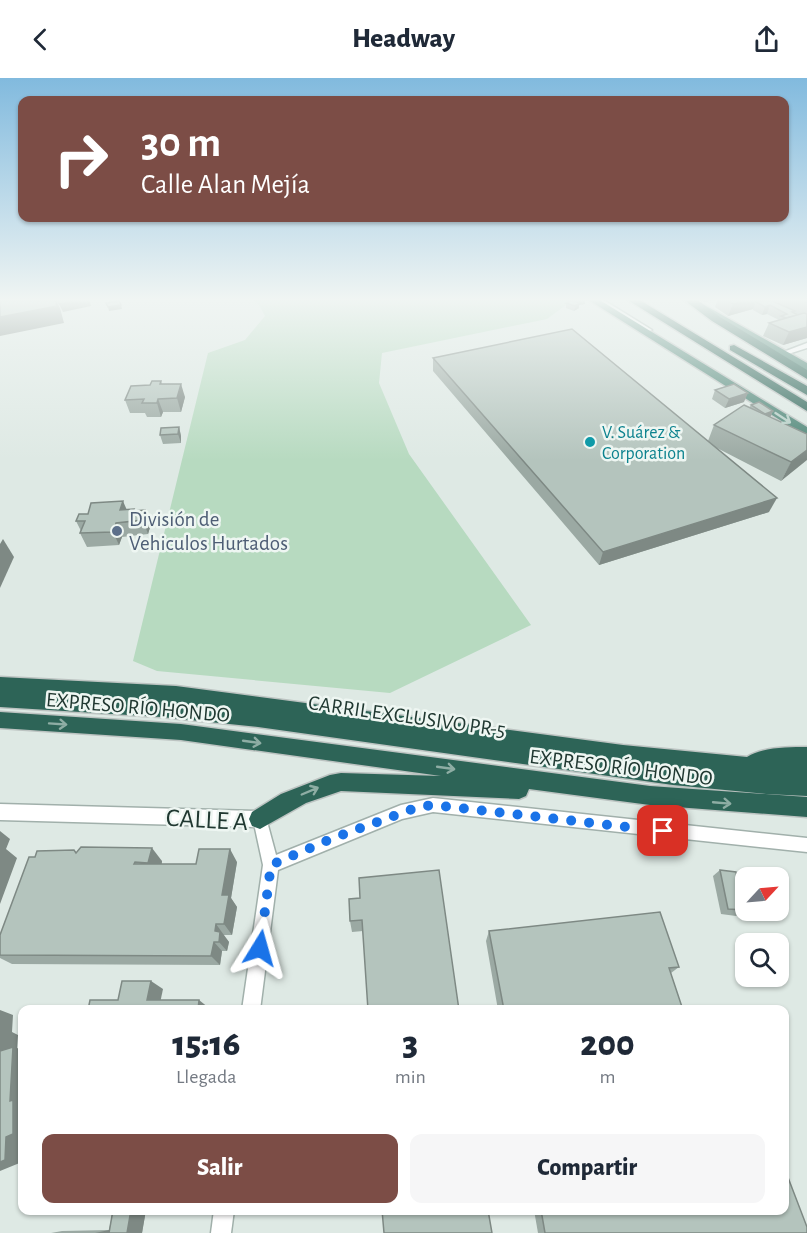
<!DOCTYPE html>
<html lang="es">
<head>
<meta charset="utf-8">
<style>
  body { margin:0; font-family:"Alegreya Sans",sans-serif; background:#f6f6f7; color:#1f2937; height:100vh; display:flex; flex-direction:column; font-size:22px; white-space:nowrap }
  * { box-sizing:border-box; margin:0 }
  p { font-size:20px; color:#747a83 }
  .icon { flex:none; width:33px; height:33px; fill:none; stroke:currentColor; stroke-width:2; stroke-linecap:round; stroke-linejoin:round }
  .map { position:relative; flex:1; overflow:hidden }
  .panel { position:absolute; left:18px; top:927px; width:771px; height:210px; display:flex; flex-direction:column; background:#fff; border-radius:12px; box-shadow:0 2px 4px #0004 }
  .panel>* { flex:none }
  .hud { position:absolute; left:18px; top:18px; width:771px; height:126px; border-radius:12px; box-shadow:0 2px 4px #0004; background:#7c4d46; color:#fff; overflow:hidden }
  .needle { width:39px; rotate:64deg }
  .buttons { position:absolute; left:735px; top:789px; display:grid; gap:12px }
  .buttons a { display:grid; place-items:center; width:54px; height:54px; border-radius:12px; background:#fff; box-shadow:0 2px 4px #0004; font-size:30px }
  .pin { position:absolute; display:grid; place-items:center; width:51px; height:51px; color:#fff; margin:-26px; border-radius:12px; box-shadow:0 3px 9px #0006 }
  .me { position:absolute; width:66px; margin:-33px; rotate:8deg; stroke-linejoin:round; filter:drop-shadow(0 0 4px #0008) }
  .turn { display:flex; align-items:center; gap:21px; height:126px; padding:0 24px; font-size:27px }
  .turn .icon { width:78px; height:78px; stroke-width:2.5 }
  .turn b { display:block; font-size:42px; line-height:51px }
  .eta { display:flex; justify-content:space-evenly; align-items:center; height:102px; text-align:center }
  .eta b { font-size:36px; font-weight:800; line-height:42px }
  .primary-button { display:flex; gap:12px; margin-top:auto; padding:12px 24px }
  .primary-button a { flex:1; height:69px; border-radius:12px; background:#7c4d46; color:#fff; font-size:24px; font-weight:800; line-height:69px; text-align:center }
  .primary-button a+a { background:#f6f6f7; color:#1f2937 }
  header { display:flex; justify-content:space-between; align-items:center; height:78px; padding:0 24px; background:#fff; font-size:27px; font-weight:800 }
  .map>svg:first-child { display:block }
  .green { fill:#b7dac0 }
  .lines { fill:none; stroke-linecap:round; stroke-linejoin:round }
  .minor-casing { stroke:#a1b0ab; stroke-width:3 }
  .tertiary-casing { stroke:#a1b0ab; stroke-width:3 }
  .trunk-casing { stroke:#bcc3c1; stroke-width:3 }
  .motorway-casing { stroke:#bcc3c1; stroke-width:3 }
  .minor { fill:#fff; fill-rule:evenodd }
  .tertiary { fill:#fff; fill-rule:evenodd }
  .trunk { fill:#488172; fill-rule:evenodd }
  .motorway { fill:#2d6457; fill-rule:evenodd }
  .wall { fill:#9ba9a3 }
  .shaded-wall { fill:#7e8984 }
  .building { fill:#b4c4bd; stroke:#7e8984; stroke-width:1.5 }
  .oneway { stroke:#b4cdc5 }
  .oneway2 { stroke:#8eada4 }
  .route { stroke:#1a73e8; stroke-width:10; stroke-dasharray:0 18 }
  .culture-dot { fill:#0f9aa8; stroke:#eef6f2; stroke-width:2 }
  .service-dot { fill:#5c6f8a; stroke:#eef6f2; stroke-width:2 }
  .labels { text-anchor:middle; stroke-width:5; stroke-linejoin:round; paint-order:stroke }
  .far-culture-label { font-size:18px; fill:#0d838f; stroke:#eef6f2; text-anchor:start }
  .service-label { font-size:21px; fill:#4e5e75; stroke:#eef6f2; text-anchor:start }
  .street-label { font-size:21px; fill:#203831; stroke:#eef6f2 }
  .near-street-label { font-size:26px; fill:#203831; stroke:#eef6f2 }
</style>
</head>
<body>
<header><svg class="icon" aria-label="back" viewBox="0 0 24 24"><path d="M15 5l-7 7 7 7"/></svg>Headway<svg class="icon" aria-label="share" viewBox="0 0 24 24"><path d="M12 15V3M7 8l5-5 5 5M5 13v7h14v-7"/></svg></header>
<div class="map">
<svg width="807" height="1155" viewBox="0 0 807 1155">
  <rect width="100%" height="100%" fill="#dee9e4"/>
  <polygon class="green" points="251,221 574,221 547,241 382,275 379,305 409,376 531,547 390,615 157,593 133,583 208,275 245,262 265,238 259,227"/>
  <g class="lines">
    <g class="minor-casing">
      <g id="minor">
        <polygon points="595,221 602,221 652,252 645,254"/>
        <polygon points="807,265 807,270 782,278 778,276"/>
        <polygon points="433,720 807,760 807,774 433,734 402,741 278,792 260,932 242,932 263,787 253,741 255,736 260,734 265,736 276,777 401,727"/>
        <polygon points="214,1132 234,1132 231,1155 211,1155"/>
      </g>
    </g>
    <g class="tertiary-casing">
      <polygon id="tertiary" points="0,726 260,733 266,735 269,741 266,747 260,749 0,742"/>
    </g>
    <g class="trunk-casing">
      <g id="trunk">
        <polygon points="587,221 598,221 807,349 807,359"/>
        <polygon points="682,221 694,221 807,285 807,294"/>
      </g>
    </g>
    <g class="motorway-casing">
      <g id="motorway">
        <polygon points="626,221 638,221 807,324 807,333"/>
        <polygon points="689,221 696,221 720,239 807,292 807,301 712,243 688,225 687,223"/>
        <polygon points="734,267 807,308 807,317 730,272 730,268"/>
        <path d="M0,599L176,608L623,667L747,679C763,669 788,669 807,669V718L766,716L673,707L258,649L161,639L0,629Z"/>
        <polygon points="0,634 181,646 650,708 807,719 807,739 650,727 529,711 526,718 519,721 341,713 306,725 260,751 252,748 249,741 252,734 281,716 330,697 341,695 441,698 181,662 0,650"/>
      </g>
    </g>
    <use href="#minor" class="minor"/>
    <use href="#tertiary" class="tertiary"/>
    <use href="#trunk" class="trunk"/>
    <use href="#motorway" class="motorway"/>
  </g>
  <g class="wall">
    <polygon points="572,221 585,222 585,226 579,227 579,230 574,233 566,230 566,225 572,223"/>
    <polygon points="698,221 717,221 704,224"/>
    <polygon points="718,221 807,221 807,260 783,267 763,258 769,245 779,242 767,236 762,237 753,232 753,231 728,238 715,229"/>
    <polygon points="433,280 708,363 714,347 749,330 751,327 773,333 770,339 807,356 781,403 715,369 769,434 599,487 433,293"/>
    <polygon points="161,303 162,306 185,319 181,334 163,334 161,339 147,339 145,335 130,335 125,322 150,307"/>
    <polygon points="715,312 744,324 725,330 712,321"/>
    <polygon points="179,349 181,358 181,365 163,366 160,357"/>
    <polygon points="126,431 134,431 135,433 151,446 148,456 122,459 119,467 87,469 80,455 81,453 76,443"/>
    <polygon points="74,772 76,774 162,783 162,786 196,786 237,784 231,820 237,829 232,857 224,857 224,858 229,864 227,873 222,873 220,887 12,886 0,880 0,857 35,779"/>
    <polygon points="720,792 744,832 736,838 721,836 713,798"/>
    <polygon points="349,821 459,932 363,853 352,854 350,843"/>
    <polygon points="489,853 679,889 671,895 683,932 498,932 486,863"/>
    <polygon points="113,1132 146,1132 142,1155 51,1155 62,1153 109,1152"/>
    <polygon points="534,1132 784,1132 807,1155 538,1155"/>
  </g>
  <g class="shaded-wall">
    <polygon points="55,221 60,230 64,245 0,258 0,239"/>
    <polygon points="84,221 89,221 91,228 63,234 59,226"/>
    <polygon points="706,221 717,221 704,224"/>
    <polygon points="751,221 770,221 767,227 756,224 753,231 728,238 733,226"/>
    <polygon points="585,222 585,226 579,227 579,230 574,233 577,224"/>
    <polygon points="121,227 122,231 109,233 108,229"/>
    <polygon points="770,227 767,236 762,237 765,229"/>
    <polygon points="807,249 807,260 783,267 789,254"/>
    <polygon points="181,306 185,319 181,334 177,320"/>
    <polygon points="748,315 744,324 725,330 729,321"/>
    <polygon points="158,321 163,334 161,339 157,325"/>
    <polygon points="773,333 769,342 760,345 765,336"/>
    <polygon points="179,349 181,358 181,365 178,356"/>
    <polygon points="807,372 807,382 781,403 791,384"/>
    <polygon points="777,420 769,434 599,487 603,474"/>
    <polygon points="123,423 129,437 126,445 120,432"/>
    <polygon points="145,432 151,446 148,456 143,442"/>
    <polygon points="116,445 122,459 119,467 113,454"/>
    <polygon points="3,461 14,479 0,510 0,466"/>
    <polygon points="0,753 10,761 6,771 17,780 0,826"/>
    <polygon points="152,770 162,783 159,798 148,785"/>
    <polygon points="230,771 237,784 231,820 237,829 232,857 224,846 222,817"/>
    <polygon points="216,846 229,864 227,873 219,864 215,853"/>
    <polygon points="214,864 222,873 220,887 211,878"/>
    <polygon points="151,903 163,911 159,930 147,922"/>
    <polygon points="199,922 209,930 209,932 198,932"/>
    <polygon points="0,932 13,937 12,954 18,957 17,970 22,972 22,1084 0,1093 0,1084 6,1059 10,1023 0,975"/>
    <polygon points="131,1132 146,1132 142,1155 127,1155"/>
    <polygon points="109,1152 109,1155 95,1155"/>
  </g>
  <g class="building">
    <polygon points="0,221 55,221 57,228 0,239"/>
    <polygon points="57,221 84,221 59,226"/>
    <polygon points="572,221 581,221 585,222 577,224 580,225 575,228 566,225 571,222 576,224"/>
    <polygon points="725,221 751,221 733,226"/>
    <polygon points="768,221 795,233 792,234 798,237 786,240 781,238 787,236 770,227 765,229 756,224"/>
    <polygon points="799,221 807,221 807,225"/>
    <polygon points="119,223 121,227 108,229 106,225"/>
    <polygon points="804,235 807,236 807,249 789,254 769,245"/>
    <polygon points="572,251 777,420 603,474 433,280"/>
    <polygon points="152,303 161,303 160,306 181,306 177,320 158,321 157,325 142,325 144,321 125,322 131,308 150,307"/>
    <polygon points="734,306 748,315 729,321 715,312"/>
    <polygon points="759,324 773,333 765,336 751,327"/>
    <polygon points="744,327 807,356 807,372 791,384 714,347"/>
    <polygon points="179,349 178,356 160,357 161,350"/>
    <polygon points="123,423 120,432 134,431 133,433 145,432 143,442 116,445 113,454 80,455 85,443 76,443 79,436 88,436 91,425"/>
    <polygon points="81,769 152,770 148,785 135,784 134,786 196,786 199,771 230,771 222,817 229,817 224,846 216,846 215,853 220,854 219,864 214,864 211,878 0,877 0,857 29,779 35,779 37,773 74,772 76,775"/>
    <polygon points="439,792 459,932 368,932 362,842 350,843 349,821 360,820 359,800"/>
    <polygon points="720,792 736,794 744,832 728,831"/>
    <polygon points="660,834 679,889 669,890 683,932 504,932 489,853"/>
    <polygon points="122,903 151,903 147,922 199,922 198,932 88,932 90,922 118,922"/>
    <polygon points="13,969 10,1023 13,1022 13,1056 6,1059 5,1082 0,1084 0,973"/>
    <polygon points="784,1089 807,1149 807,1155 545,1155 541,1132 784,1132"/>
    <polygon points="113,1132 131,1132 127,1155 109,1155"/>
    <polygon points="382,1132 488,1132 492,1155 384,1155"/>
  </g>
  <defs><path id="oneway-shaft" d="M-6 0H5M1.5-3L5.5 0L1.5 3" fill="none" stroke-width="1.6" stroke-linecap="round" stroke-linejoin="round" transform="scale(1.5)"/></defs>
  <use class="oneway" href="#oneway-shaft" transform="translate(783 340) rotate(33)"/>
  <g class="oneway2">
    <use href="#oneway-shaft" transform="translate(58 646) rotate(4)"/>
    <use href="#oneway-shaft" transform="translate(252 664) rotate(8)"/>
    <use href="#oneway-shaft" transform="translate(446 690) rotate(8)"/>
    <use href="#oneway-shaft" transform="translate(310 713) rotate(-23)"/>
    <use href="#oneway-shaft" transform="translate(722 725) rotate(5)"/>
  </g>
  <linearGradient id="sky" x2="0" y2="1"><stop stop-color="#81bade"/><stop offset="0.58" stop-color="#f0f5f3"/><stop offset="1" stop-color="#f0f5f3" stop-opacity="0"/></linearGradient>
  <rect width="807" height="382" fill="url(#sky)"/>
  <g class="lines">
    <polyline class="route" points="260,870 271,787 331,761 418,729 433,727 663,753"/>
  </g>
  <circle class="culture-dot" cx="590" cy="364" r="6"/>
  <circle class="service-dot" cx="117" cy="453" r="6"/>
  <g class="labels">
    <g class="far-culture-label">
      <text x="602" y="360">V. Suárez &amp;<tspan x="602" dy="21">Corporation</tspan></text>
    </g>
    <g class="service-label">
      <text x="129" y="448">División de<tspan x="129" dy="24">Vehiculos Hurtados</tspan></text>
    </g>
    <g class="street-label">
      <text transform="translate(138 629) rotate(5)" y="7">EXPRESO RÍO HONDO</text>
      <text transform="translate(407 638) rotate(8)" y="7">CARRIL EXCLUSIVO PR-5</text>
      <text transform="translate(621 689) rotate(7)" y="7">EXPRESO RÍO HONDO</text>
    </g>
    <g class="near-street-label">
      <text transform="translate(207 741) rotate(3)" y="9">CALLE A</text>
    </g>
  </g>
</svg>
<div class="buttons">
<a><svg class="needle" viewBox="-14 -14 28 28"><path d="M0-13l5 13h-10z" fill="#e53935"/><path d="M0 13l5-13h-10z" fill="#747a83"/></svg></a>
<a><svg class="icon" aria-label="search" viewBox="0 0 24 24"><circle cx="10" cy="10" r="6"/><path d="M15 15l6 6"/></svg></a>
</div>
<div class="pin" style="left:663px;top:753px;background:#d93025"><svg class="icon" aria-label="arrive" viewBox="0 0 24 24"><path d="M6 21V4h12l-3 4 3 4H6"/></svg></div>
<svg class="me" style="left:260px;top:870px" viewBox="-20 -20 40 40"><path d="M0-17L14 15 0 8-14 15z" fill="#1a73e8" stroke="#fff" stroke-width="4"/></svg>
<div class="hud">
<div class="turn"><svg class="icon" aria-label="right" viewBox="0 0 24 24"><path d="M7 20v-9h11M14 6l5 5-5 5"/></svg><div><b>30 m</b>Calle Alan Mejía</div></div>
</div>
<section class="panel">
<div class="eta">
<div><b>15:16</b><p>Llegada</p></div>
<div><b>3</b><p>min</p></div>
<div><b>200</b><p>m</p></div>
</div>
<div class="primary-button"><a>Salir</a><a>Compartir</a></div>
</section>
</div>
</body>
</html>
